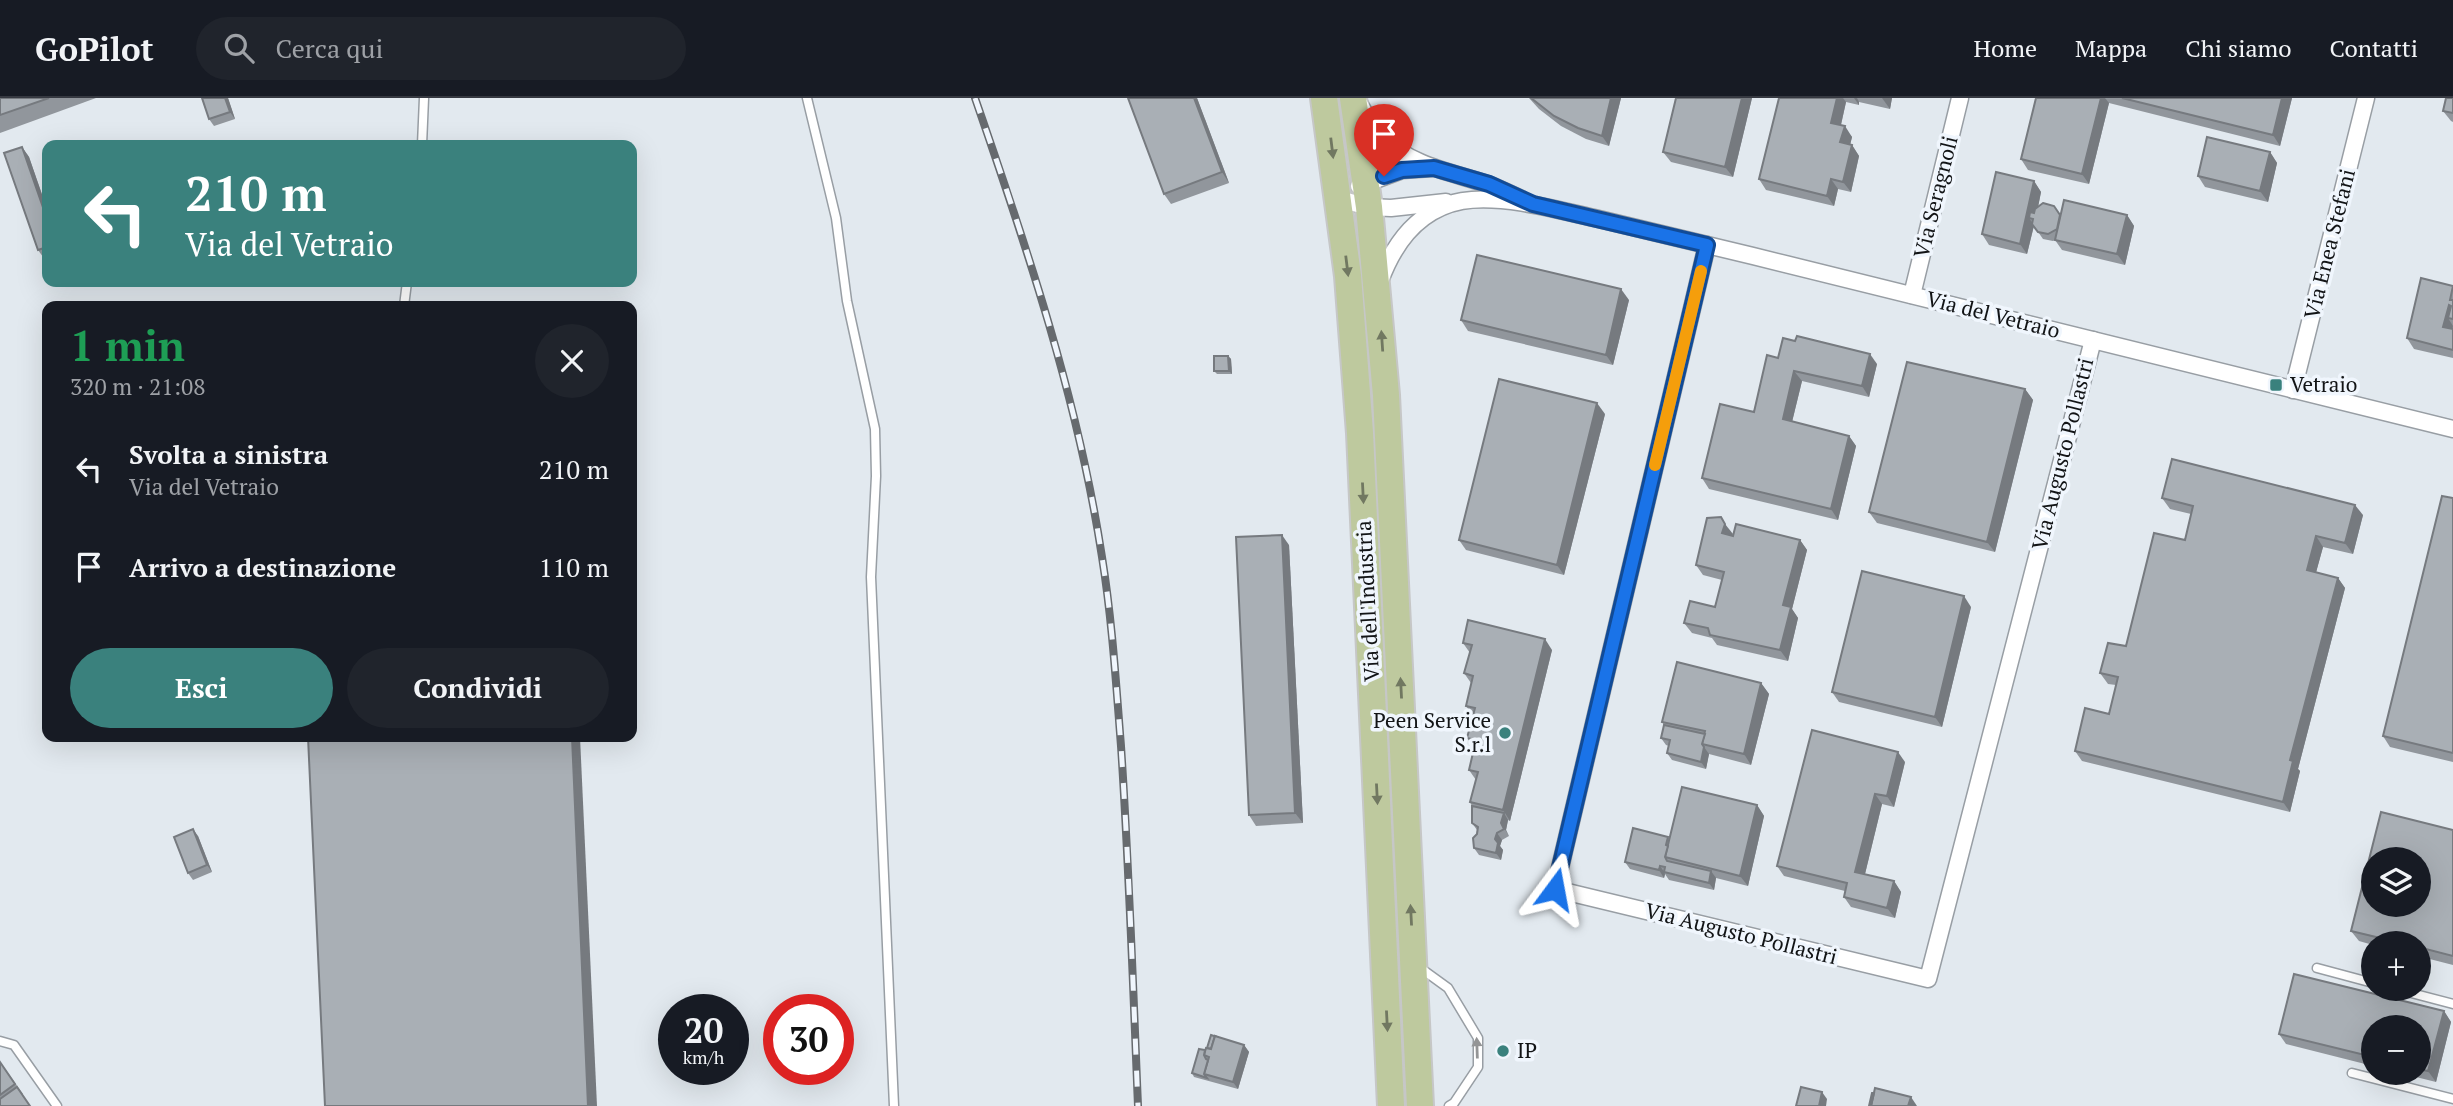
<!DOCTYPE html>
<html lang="it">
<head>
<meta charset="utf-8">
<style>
  body { margin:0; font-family:"PT Serif",serif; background:#20242c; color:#f1f3f6; height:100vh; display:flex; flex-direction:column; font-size:26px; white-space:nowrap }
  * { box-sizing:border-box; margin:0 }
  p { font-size:23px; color:#9ea1a6 }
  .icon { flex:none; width:38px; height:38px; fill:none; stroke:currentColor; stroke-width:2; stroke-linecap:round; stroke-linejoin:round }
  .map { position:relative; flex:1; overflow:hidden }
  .sheet { position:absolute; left:42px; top:203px; width:595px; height:441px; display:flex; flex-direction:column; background:#171b24; border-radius:14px; box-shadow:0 7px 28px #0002 }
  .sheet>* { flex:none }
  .banner { position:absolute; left:42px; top:42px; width:595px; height:147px; border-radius:14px; box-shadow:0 7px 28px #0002; background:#3a817d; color:#fff; overflow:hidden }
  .tools { position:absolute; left:2361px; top:749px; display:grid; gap:14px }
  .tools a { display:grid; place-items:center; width:70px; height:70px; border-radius:50%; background:#171b24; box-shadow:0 7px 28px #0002; font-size:35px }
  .speed { position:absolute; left:658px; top:896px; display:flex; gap:14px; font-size:35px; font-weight:700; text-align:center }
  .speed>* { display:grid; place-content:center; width:91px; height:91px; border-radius:50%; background:#171b24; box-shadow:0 7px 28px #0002; line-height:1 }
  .speed small { font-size:18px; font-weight:400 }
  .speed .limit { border:10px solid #d22; background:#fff; color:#111 }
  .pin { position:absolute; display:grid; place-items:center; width:60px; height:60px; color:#fff; margin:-72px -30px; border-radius:50% 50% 50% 0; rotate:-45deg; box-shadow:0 0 7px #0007 }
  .pin .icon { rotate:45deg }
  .me { position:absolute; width:77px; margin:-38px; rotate:13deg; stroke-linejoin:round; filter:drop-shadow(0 0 5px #0008) }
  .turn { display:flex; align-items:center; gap:24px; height:147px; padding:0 28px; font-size:32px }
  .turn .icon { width:91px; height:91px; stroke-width:2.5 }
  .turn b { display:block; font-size:49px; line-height:60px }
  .round { display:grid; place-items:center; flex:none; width:74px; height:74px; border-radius:37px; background:#20242c }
  .headline { display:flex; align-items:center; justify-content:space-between; height:119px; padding:0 28px }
  h1 { font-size:42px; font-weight:800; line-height:52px; color:#1e9e55 }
  .action { display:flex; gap:14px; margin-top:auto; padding:14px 28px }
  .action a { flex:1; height:80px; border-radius:42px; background:#3a817d; color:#fff; font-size:28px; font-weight:800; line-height:80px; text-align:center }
  .action a+a { background:#20242c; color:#f1f3f6 }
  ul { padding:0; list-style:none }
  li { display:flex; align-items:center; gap:21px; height:98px; padding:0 28px }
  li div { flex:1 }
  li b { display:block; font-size:26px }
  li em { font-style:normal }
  header { display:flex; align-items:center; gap:42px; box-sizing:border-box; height:98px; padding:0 35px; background:#171b24; border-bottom:2px solid #363941 }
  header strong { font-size:33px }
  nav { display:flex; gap:38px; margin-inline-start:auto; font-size:24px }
  .search { width:490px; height:63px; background:#20242c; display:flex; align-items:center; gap:18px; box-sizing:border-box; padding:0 24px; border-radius:38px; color:#9ea1a6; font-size:26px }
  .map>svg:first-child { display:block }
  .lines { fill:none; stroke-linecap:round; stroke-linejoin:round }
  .service-casing { stroke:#989ea4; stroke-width:11 }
  .minor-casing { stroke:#989ea4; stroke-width:19 }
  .primary-casing { stroke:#c6c7c7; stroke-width:30 }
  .service { stroke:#fff; stroke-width:8 }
  .minor { stroke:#fff; stroke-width:16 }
  .primary { stroke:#bec99e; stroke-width:26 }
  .rail-casing { stroke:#666a6e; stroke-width:8 }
  .rail { stroke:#f0f6fd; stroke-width:5; stroke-dasharray:16; stroke-linecap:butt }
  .wall { fill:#91969c }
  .shaded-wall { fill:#767a7f }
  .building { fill:#a9afb5; stroke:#767a7f; stroke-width:2; fill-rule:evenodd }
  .oneway { fill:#717861 }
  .oneway2 { fill:#949596 }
  .route-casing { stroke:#114b97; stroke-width:18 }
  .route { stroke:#1a73e8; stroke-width:12 }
  .slow { stroke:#f59e0b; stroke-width:12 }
  .poi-dot { fill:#3a817d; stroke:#f0f6fd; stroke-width:2.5 }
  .labels { text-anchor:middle; stroke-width:7; stroke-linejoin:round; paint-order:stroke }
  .street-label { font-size:21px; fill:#121416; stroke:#f0f6fd }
  .poi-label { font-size:21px; fill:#121416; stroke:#f0f6fd; text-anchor:start }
</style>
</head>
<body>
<header>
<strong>GoPilot</strong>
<div class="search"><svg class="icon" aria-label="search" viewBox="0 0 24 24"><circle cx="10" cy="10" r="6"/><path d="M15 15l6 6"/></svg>Cerca qui</div>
<nav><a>Home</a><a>Mappa</a><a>Chi siamo</a><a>Contatti</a></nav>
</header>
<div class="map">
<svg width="2453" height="1008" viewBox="0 0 2453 1008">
  <rect width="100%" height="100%" fill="#e2e9ef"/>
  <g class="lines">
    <g class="service-casing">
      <g id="service">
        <polyline points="807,0 836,120 847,203 875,331 876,378 871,479 894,1008"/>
        <polyline points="422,47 424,0"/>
        <polyline points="404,208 407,184"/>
        <polyline points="1419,869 1448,890 1478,940 1478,969 1454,1005 1449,1008"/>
        <polyline points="2317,870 2373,885"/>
        <polyline points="2396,891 2453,906"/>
        <polyline points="0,943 14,947 57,1008"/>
        <polyline points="2352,975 2453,1001"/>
      </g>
    </g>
    <g class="minor-casing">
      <g id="minor">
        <path d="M1359,5C1366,18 1373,31 1384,41C1412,68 1451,74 1487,86C1498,90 1510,96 1521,101"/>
        <polyline points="1359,88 1402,72 1432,70"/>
        <polyline points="1339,101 1369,109 1391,110 1446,104"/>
        <polyline points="1707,147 1555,791 1928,881 2093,242"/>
        <path d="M1380,183C1394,145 1419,111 1462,103C1503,96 1563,113 1603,122C1653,134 1703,146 1753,158C1987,216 2220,274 2453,331"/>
        <polyline points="1912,197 1960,0"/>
        <polyline points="2293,292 2366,0"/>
      </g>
    </g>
    <g class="primary-casing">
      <g id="primary">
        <polyline points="1324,0 1348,178 1360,335 1391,1008"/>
        <polyline points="1353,0 1369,109 1386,297 1420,1008"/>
      </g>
    </g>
    <use href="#service" class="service"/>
    <use href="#minor" class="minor"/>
    <use href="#primary" class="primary"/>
    <g class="rail-casing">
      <path id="rail" d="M975,0C1027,150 1078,301 1102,459C1112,521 1116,585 1121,648C1129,768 1133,888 1138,1008"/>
    </g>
    <use href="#rail" class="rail"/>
  </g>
  <g class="wall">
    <polygon points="0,0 96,0 0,35"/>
    <polygon points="228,0 235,21 214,28 209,21"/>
    <polygon points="1128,0 1197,0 1229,85 1171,106 1164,96"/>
    <polygon points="1529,0 1621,0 1609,48 1586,41 1561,28 1539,11"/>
    <polygon points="1676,0 1752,0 1733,79 1671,64 1663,54"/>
    <polygon points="1779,0 1892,0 1890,11 1859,4 1859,7 1846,4 1841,27 1852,39 1850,47 1852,47 1859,58 1851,94 1838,91 1834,108 1766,92 1759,81"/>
    <polygon points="2036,0 2292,0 2280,48 2109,5 2089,86 2028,72 2021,61"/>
    <polygon points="2453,0 2453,24 2451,23 2443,13"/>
    <polygon points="22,49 29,59 47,111 47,162 46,163 38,152"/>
    <polygon points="2270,54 2277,65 2268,104 2205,89 2198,78"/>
    <polygon points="2034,83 2041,94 2038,109 2061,117 2127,117 2134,128 2125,167 2062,152 2055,142 2053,143 2043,141 2034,128 2027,156 1989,147 1982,136"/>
    <polygon points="2453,188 2453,260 2414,251 2407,240"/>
    <polygon points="1629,202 1613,267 1468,233 1461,222"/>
    <polygon points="1228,258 1231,261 1232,276 1217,276 1214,273"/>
    <polygon points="1778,260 1877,266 1869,299 1802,283 1792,324 1849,338 1856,348 1838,422 1709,391 1702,380 1754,314"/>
    <polygon points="2025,291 2033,302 1995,454 1877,425 1869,414"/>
    <polygon points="1605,316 1564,477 1466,452 1459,442"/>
    <polygon points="2162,400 2363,417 2353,456 2323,449 2316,474 2338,480 2345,490 2298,671 2300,673 2290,714 2082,663 2075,653 2109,616 2116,587 2108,586 2100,575 2126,548 2185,442 2191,416 2170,411"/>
    <polygon points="2453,400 2453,664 2390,649 2383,638"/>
    <polygon points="1733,436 1732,437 1800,442 1807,452 1792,511 1798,520 1788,563 1717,547 1712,540 1692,535 1684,525 1715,509 1722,482 1703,477 1696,467"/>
    <polygon points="1289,447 1303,725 1256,728 1249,717"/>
    <polygon points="1971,509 1942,629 1839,604 1832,594"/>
    <polygon points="1463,545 1552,552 1510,723 1508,722 1506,732 1509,738 1502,742 1500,748 1503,752 1501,762 1479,757 1474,750 1477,732 1472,725 1472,708 1470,704 1476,682 1469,672 1474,649 1467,640 1473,618 1466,608 1471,585 1464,575 1470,555"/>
    <polygon points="1761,585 1769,596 1751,667 1709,656 1706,671 1672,662 1667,655 1669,648 1666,647 1661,640 1664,627 1662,624"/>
    <polygon points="1905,664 1894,709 1882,706 1865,776 1894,783 1901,794 1895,820 1851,809 1844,799 1845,793 1784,778 1777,768"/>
    <polygon points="1757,707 1764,718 1748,788 1716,780 1714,792 1669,782 1665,776 1664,780 1630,771 1625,764 1668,739 1669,740"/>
    <polygon points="2453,732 2453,867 2418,858 2418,845 2373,845 2373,847 2359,843 2351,833"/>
    <polygon points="198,738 212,774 193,782 188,775"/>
    <polygon points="2444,913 2451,924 2436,984 2400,975 2418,975 2418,929 2373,929 2373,968 2286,946 2279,936"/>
    <polygon points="1244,947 1249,954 1238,991 1194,979 1192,975 1205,952"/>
    <polygon points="0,964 23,996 0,1008"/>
  </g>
  <g class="shaded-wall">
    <polygon points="225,0 228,0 235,21 230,14"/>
    <polygon points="1194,0 1197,0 1229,85 1222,74"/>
    <polygon points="1611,0 1621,0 1609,48 1602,38"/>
    <polygon points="1742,0 1752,0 1733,79 1725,69"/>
    <polygon points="1837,0 1843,0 1846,4 1839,35 1831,25"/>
    <polygon points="1854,0 1857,0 1859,4 1859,7"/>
    <polygon points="1882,0 1892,0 1890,11"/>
    <polygon points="2101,0 2105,0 2109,5 2089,86 2082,76"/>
    <polygon points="2282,0 2292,0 2280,48 2273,37"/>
    <polygon points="1845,28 1852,39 1848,55 1840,44"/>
    <polygon points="1852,47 1859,58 1851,94 1843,84"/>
    <polygon points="22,49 29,59 47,111 47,121"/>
    <polygon points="2270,54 2277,65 2268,104 2260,93"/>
    <polygon points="1831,81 1838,91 1834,108 1827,98"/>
    <polygon points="2034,83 2041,94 2035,124 2033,121 2029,120 2034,127 2027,156 2020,146"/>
    <polygon points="2127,117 2134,128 2125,167 2117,156"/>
    <polygon points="1621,191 1629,202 1613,267 1606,257"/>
    <polygon points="2449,207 2453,214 2448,220 2453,228 2451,239 2443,229"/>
    <polygon points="1870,256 1877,266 1869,299 1862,288"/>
    <polygon points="1228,258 1231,261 1232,276 1229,273"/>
    <polygon points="1794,273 1802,283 1790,332 1783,321"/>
    <polygon points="2025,291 2033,302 1995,454 1987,444"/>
    <polygon points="1597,305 1605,316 1564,477 1557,467"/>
    <polygon points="1849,338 1856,348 1838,422 1831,411"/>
    <polygon points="2355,407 2363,417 2353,456 2345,445"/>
    <polygon points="1725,426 1733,436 1729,446 1722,435"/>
    <polygon points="1282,437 1289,447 1303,725 1295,715"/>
    <polygon points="2316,438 2323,449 2314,482 2307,472"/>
    <polygon points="1800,442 1807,452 1792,511 1798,520 1788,563 1780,552 1783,507"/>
    <polygon points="2338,480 2345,490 2298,671 2300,673 2290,714 2283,704 2290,662"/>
    <polygon points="1964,498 1971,509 1942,629 1935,619"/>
    <polygon points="1545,541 1552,552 1510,723 1503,712"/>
    <polygon points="1761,585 1769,596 1751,667 1744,656"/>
    <polygon points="572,639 580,639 597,1008 588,1008"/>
    <polygon points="1704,649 1709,656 1706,671 1701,664"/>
    <polygon points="1898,654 1905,664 1894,709 1887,698"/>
    <polygon points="1875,696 1882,706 1863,784 1855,774"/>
    <polygon points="1757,707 1764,718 1748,788 1740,778"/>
    <polygon points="1504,715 1508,722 1506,732 1509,738 1501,725"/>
    <polygon points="193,731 198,738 212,774 207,767"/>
    <polygon points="1497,735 1502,742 1500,748 1503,752 1501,762 1496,755 1495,741"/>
    <polygon points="1660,768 1665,775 1664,774 1665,776 1664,780 1659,772"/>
    <polygon points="1711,773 1716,780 1714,792 1709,785"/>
    <polygon points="1894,783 1901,794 1895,820 1887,810"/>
    <polygon points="2444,913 2451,924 2436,984 2428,973"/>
    <polygon points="1244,947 1249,954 1238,991 1233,984"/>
    <polygon points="1822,994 1827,1001 1826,1008 1819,1008"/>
    <polygon points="1911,999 1917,1008 1908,1008"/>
  </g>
  <g class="building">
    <polygon points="0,0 49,0 0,17"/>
    <polygon points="202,0 225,0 230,14 209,21"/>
    <polygon points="1128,0 1194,0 1222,74 1164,96"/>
    <polygon points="1531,0 1611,0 1602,38 1578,30 1554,18"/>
    <polygon points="1676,0 1742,0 1725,69 1663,54"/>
    <polygon points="1779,0 1837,0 1831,25 1845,28 1840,44 1852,47 1843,84 1831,81 1827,98 1759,81"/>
    <polygon points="2036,0 2101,0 2082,76 2021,61"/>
    <polygon points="2122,0 2282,0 2273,37"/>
    <polygon points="2446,0 2453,0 2453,15 2443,13"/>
    <polygon points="2207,39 2270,54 2260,93 2198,78"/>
    <polygon points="22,49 47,121 47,149 38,152 4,55"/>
    <polygon points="1996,74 2034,83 2020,146 1982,136"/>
    <polygon points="2064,102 2127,117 2117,156 2055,142"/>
    <polygon points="2043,105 2054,108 2060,117 2057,131 2048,136 2038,134 2032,126 2033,121 2029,120 2030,114 2034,115 2035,111"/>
    <polygon points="1477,157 1621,191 1606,257 1461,222"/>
    <polygon points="2421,180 2453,188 2450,202 2453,202 2453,221 2448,220 2451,208 2449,207 2443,229 2453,231 2453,252 2407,240"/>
    <polygon points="1797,238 1870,256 1862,288 1794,273 1783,321 1849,338 1831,411 1702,380 1720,306 1754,314 1767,257 1778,260 1783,240 1795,243"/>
    <polygon points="1214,258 1228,258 1229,273 1214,273"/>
    <polygon points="1907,264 2025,291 1987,444 1869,414"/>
    <polygon points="1499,281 1597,305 1557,467 1459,442"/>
    <polygon points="2172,361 2355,407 2345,445 2316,438 2307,472 2338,480 2290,662 2293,663 2283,704 2075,653 2085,610 2109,616 2118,579 2100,575 2108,545 2126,548 2154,435 2185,442 2193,408 2162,400"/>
    <polygon points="2442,398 2453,400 2453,655 2383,638"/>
    <polygon points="1721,419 1725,426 1722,435 1733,438 1736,426 1800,442 1783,507 1791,509 1780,552 1710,537 1708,530 1684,525 1690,503 1715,509 1724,474 1696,467 1707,420"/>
    <polygon points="1282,437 1295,715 1249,717 1236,439"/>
    <polygon points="1862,473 1964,498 1935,619 1832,594"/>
    <polygon points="1468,522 1545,541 1503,712 1470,704 1478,674 1469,672 1476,642 1467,640 1475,610 1466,608 1473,578 1464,575 1472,547 1463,545"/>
    <polygon points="1677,564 1761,585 1744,656 1702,646 1705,633 1662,624"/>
    <polygon points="1664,627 1705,636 1702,646 1704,649 1701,664 1667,655 1670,642 1661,640"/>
    <polygon points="1812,632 1898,654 1887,698 1875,696 1855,774 1894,783 1887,810 1844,799 1847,785 1777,768"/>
    <polygon points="308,639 572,639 588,1008 325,1008"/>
    <polygon points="1682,689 1757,707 1740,778 1665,759"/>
    <polygon points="1472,708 1504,715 1501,725 1504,731 1497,735 1495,741 1498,745 1496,755 1474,750 1473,740 1477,736 1478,729 1472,725"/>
    <path d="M2381,714L2453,732V858L2418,849V845H2401L2351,833ZM2373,761H2418V807H2373Z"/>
    <polygon points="1633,730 1668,739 1666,747 1668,748 1665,759 1667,763 1711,773 1709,785 1664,774 1665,769 1660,768 1659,772 1625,764"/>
    <polygon points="193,731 207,767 188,775 174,739"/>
    <polygon points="2294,876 2444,913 2428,973 2418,971 2418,929 2373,929 2373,959 2279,936"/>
    <polygon points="1211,937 1217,939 1215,938 1211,951 1207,950"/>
    <polygon points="1215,938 1244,947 1233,984 1204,976 1209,959 1204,957 1206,950 1211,951"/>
    <polygon points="1199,951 1205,952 1204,957 1206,961 1208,962 1204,976 1207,980 1192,975"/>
    <polygon points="0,964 15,986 0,997"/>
    <polygon points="17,989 30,1008 0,1008 0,1001"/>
    <polygon points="1801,989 1822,994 1819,1008 1796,1008"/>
    <polygon points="1875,990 1911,999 1908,1008 1871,1008"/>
    <polygon points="1872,995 1874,995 1871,1008 1869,1008"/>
  </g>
  <defs><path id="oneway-solid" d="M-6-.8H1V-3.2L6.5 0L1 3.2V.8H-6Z" transform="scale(1.75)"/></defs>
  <g class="oneway">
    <use href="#oneway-solid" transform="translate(1332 50) rotate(83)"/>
    <use href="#oneway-solid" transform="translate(1347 168) rotate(83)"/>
    <use href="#oneway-solid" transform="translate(1382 243) rotate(-94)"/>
    <use href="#oneway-solid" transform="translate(1363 395) rotate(87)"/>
    <use href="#oneway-solid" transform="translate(1401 590) rotate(-93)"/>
    <use href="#oneway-solid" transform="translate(1377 696) rotate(87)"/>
    <use href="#oneway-solid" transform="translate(1411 817) rotate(-93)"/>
    <use href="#oneway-solid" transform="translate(1387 923) rotate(87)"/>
  </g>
  <use class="oneway2" href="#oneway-solid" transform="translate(1477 950) rotate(-92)"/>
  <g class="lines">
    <g class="route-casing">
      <polyline id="route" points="1384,78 1402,72 1434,70 1489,86 1533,106 1707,147 1555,791"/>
    </g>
    <use href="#route" class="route"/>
    <polyline class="slow" points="1655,367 1701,173"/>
  </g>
  <g class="poi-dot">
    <rect x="2269" y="280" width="14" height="14" rx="3.5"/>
    <circle cx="1505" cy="635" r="7"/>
    <circle cx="1503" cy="953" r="7"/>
  </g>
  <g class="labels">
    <g class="street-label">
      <text transform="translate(1936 99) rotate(-76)" y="7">Via Seragnoli</text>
      <text transform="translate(2330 146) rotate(-76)" y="7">Via Enea Stefani</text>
      <text transform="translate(1993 217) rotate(14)" y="7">Via del Vetraio</text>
      <text transform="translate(2063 356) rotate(-76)" y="7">Via Augusto Pollastri</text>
      <text transform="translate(1368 503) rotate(-93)" y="7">Via dell'Industria</text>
      <text transform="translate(1741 836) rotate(14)" y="7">Via Augusto Pollastri</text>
    </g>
    <g class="poi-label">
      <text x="2290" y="294">Vetraio</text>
      <text x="1491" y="630" text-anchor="end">Peen Service<tspan x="1491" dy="24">S.r.l</tspan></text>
      <text x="1517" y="960">IP</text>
    </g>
  </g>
</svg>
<div class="tools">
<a><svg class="icon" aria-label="layers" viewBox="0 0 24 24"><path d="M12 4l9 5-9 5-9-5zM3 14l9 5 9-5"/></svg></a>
<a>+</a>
<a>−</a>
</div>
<div class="speed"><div>20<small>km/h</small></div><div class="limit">30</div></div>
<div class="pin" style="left:1384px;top:78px;background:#d93025"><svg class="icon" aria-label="arrive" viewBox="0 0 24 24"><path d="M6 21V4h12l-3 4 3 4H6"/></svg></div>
<svg class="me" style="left:1555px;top:791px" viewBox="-20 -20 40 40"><path d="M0-17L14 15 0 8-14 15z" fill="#1a73e8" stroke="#fff" stroke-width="4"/></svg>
<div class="banner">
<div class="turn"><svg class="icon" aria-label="left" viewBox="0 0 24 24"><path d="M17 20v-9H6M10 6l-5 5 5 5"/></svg><div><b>210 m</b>Via del Vetraio</div></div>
</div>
<section class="sheet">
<div class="headline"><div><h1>1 min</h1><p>320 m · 21:08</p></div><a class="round"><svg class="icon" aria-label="close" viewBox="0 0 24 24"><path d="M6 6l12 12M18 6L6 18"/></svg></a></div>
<ul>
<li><svg class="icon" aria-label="left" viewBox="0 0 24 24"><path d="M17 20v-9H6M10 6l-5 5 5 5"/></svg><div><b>Svolta a sinistra</b><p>Via del Vetraio</p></div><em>210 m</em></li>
<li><svg class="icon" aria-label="arrive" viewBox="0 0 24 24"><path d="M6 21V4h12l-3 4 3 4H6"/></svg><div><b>Arrivo a destinazione</b></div><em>110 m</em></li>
</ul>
<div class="action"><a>Esci</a><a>Condividi</a></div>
</section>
</div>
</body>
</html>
